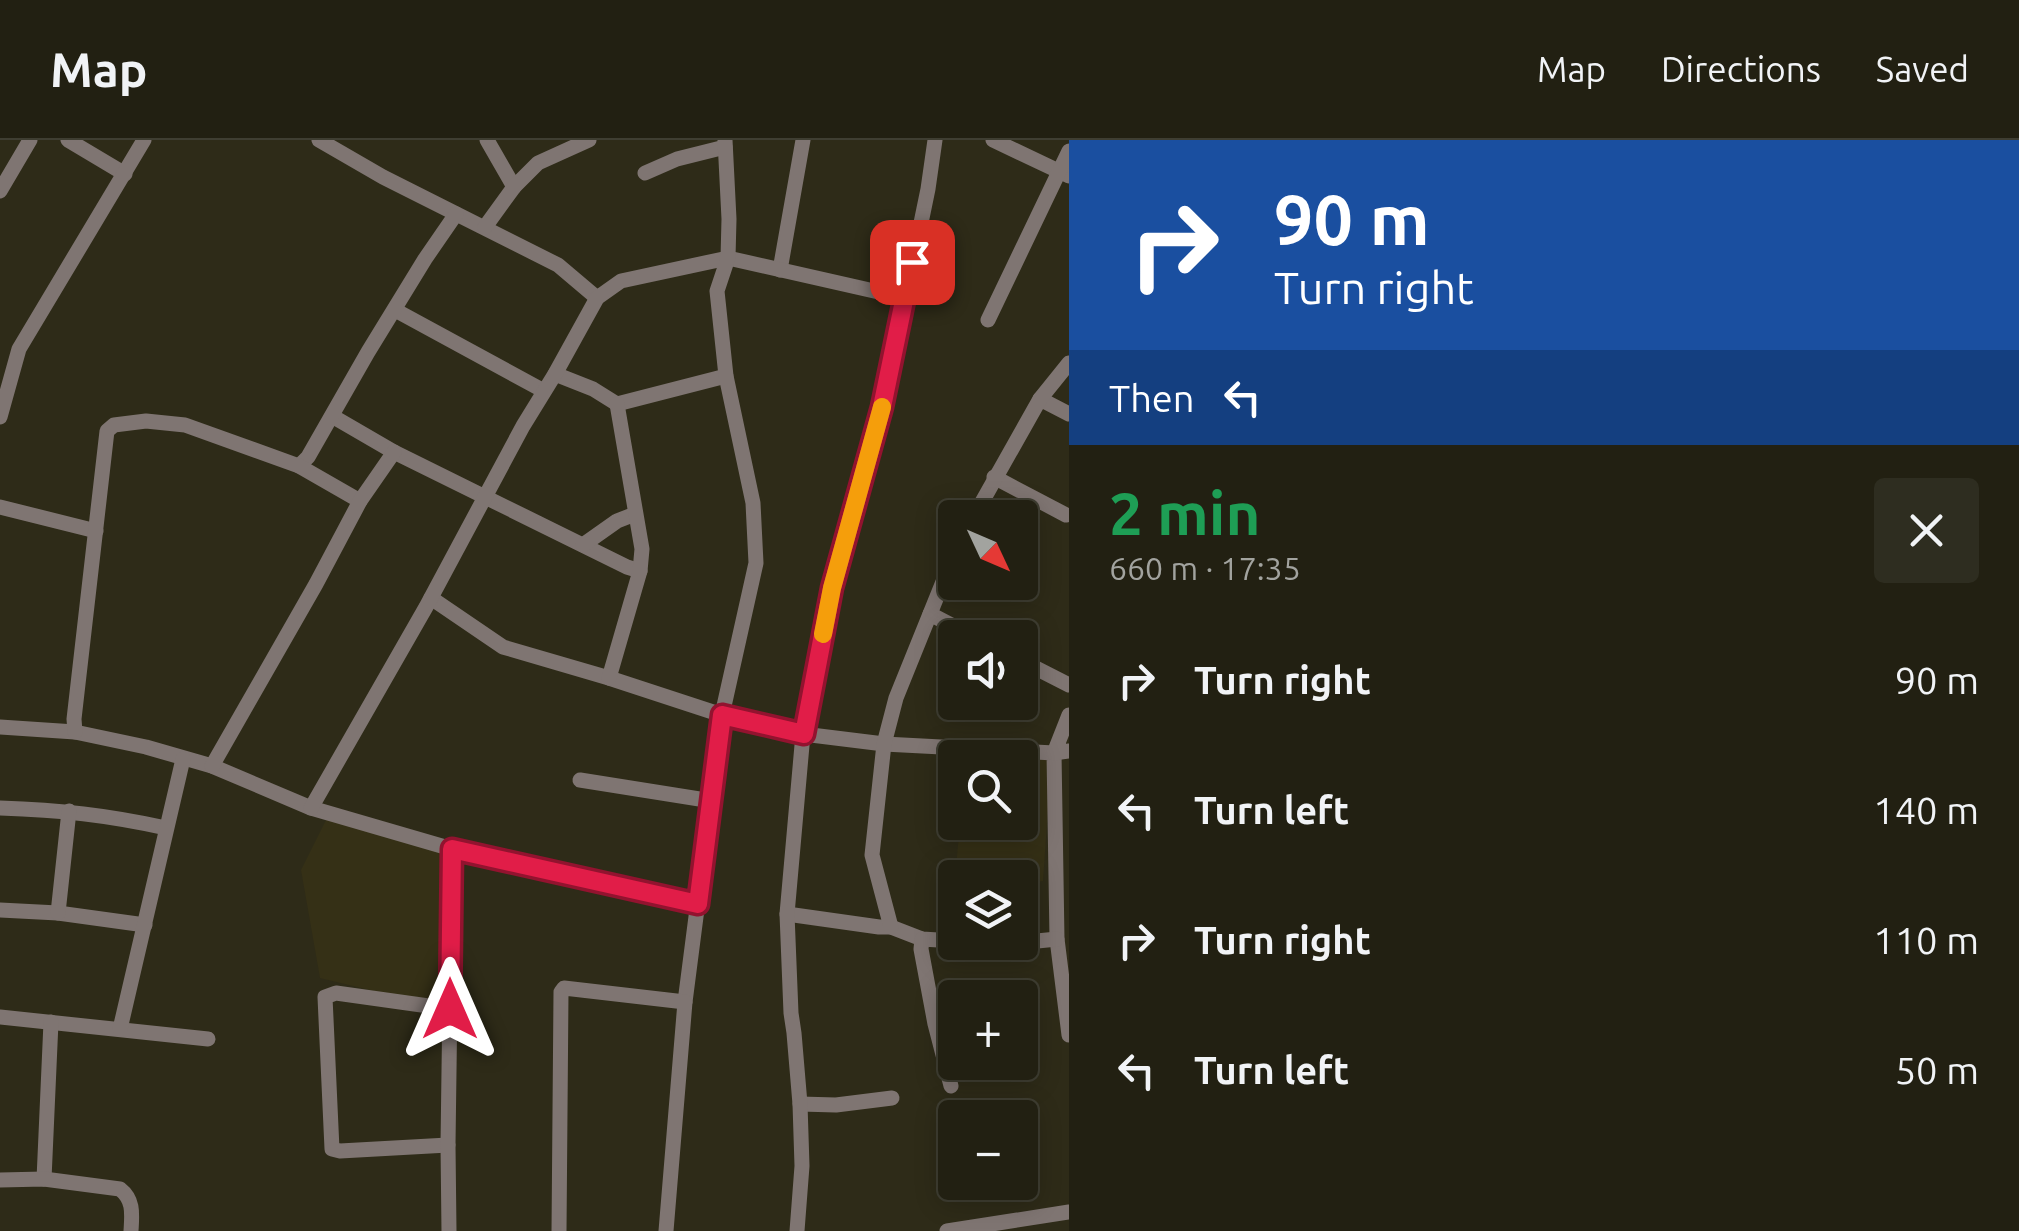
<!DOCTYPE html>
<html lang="en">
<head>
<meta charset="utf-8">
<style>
  body { margin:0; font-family:Ubuntu,sans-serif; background:#2e2d20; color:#f1f3f6; height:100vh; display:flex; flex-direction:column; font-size:38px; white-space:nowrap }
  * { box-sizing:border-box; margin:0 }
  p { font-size:32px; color:#a2a39f }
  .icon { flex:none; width:55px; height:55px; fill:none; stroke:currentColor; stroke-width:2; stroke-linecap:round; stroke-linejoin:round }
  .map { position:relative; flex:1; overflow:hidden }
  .drawer { display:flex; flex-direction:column; background:#222012; width:950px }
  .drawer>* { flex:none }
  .hud { background:#1a4fa0; color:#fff; overflow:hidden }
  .needle { width:65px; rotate:134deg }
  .buttons { position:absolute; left:938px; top:360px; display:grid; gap:20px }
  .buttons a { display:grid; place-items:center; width:100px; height:100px; border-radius:10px; background:#222012; box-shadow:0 5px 25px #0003,0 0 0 2px #3f3e32; font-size:50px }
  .pin { position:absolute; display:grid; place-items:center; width:85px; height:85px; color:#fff; margin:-42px; border-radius:20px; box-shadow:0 5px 15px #0006 }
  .me { position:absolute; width:110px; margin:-55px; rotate:0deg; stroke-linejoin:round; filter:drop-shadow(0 0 8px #0008) }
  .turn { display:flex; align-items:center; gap:35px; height:210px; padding:0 40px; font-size:45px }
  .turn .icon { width:130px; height:130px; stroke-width:2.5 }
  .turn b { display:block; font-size:70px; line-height:85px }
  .then { display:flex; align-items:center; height:95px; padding:0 40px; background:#0003; gap:20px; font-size:38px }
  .round { display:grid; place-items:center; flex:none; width:105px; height:105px; border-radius:10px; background:#2e2d20 }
  .headline { display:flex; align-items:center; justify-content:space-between; height:170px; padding:0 40px }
  h1 { font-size:60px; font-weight:700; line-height:75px; color:#1e9e55 }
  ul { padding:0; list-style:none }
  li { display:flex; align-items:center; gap:30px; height:130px; padding:0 40px }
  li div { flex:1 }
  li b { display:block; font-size:38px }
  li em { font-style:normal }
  header { display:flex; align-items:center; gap:60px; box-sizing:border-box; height:140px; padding:0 50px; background:#222012; border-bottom:2px solid #3f3e32 }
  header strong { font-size:48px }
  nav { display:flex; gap:55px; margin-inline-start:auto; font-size:35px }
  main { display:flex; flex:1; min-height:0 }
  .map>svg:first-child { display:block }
  .built { fill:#353016 }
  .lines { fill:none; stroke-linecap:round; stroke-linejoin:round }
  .minor { stroke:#7f7572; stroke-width:15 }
  .route-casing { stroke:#92132f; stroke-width:25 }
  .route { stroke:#e11d48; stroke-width:18 }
  .slow { stroke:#f59e0b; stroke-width:18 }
</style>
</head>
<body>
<header>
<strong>Map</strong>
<nav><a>Map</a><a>Directions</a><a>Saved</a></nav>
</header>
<main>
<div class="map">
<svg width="1069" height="1091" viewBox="0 0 1069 1091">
  <rect width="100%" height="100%" fill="#2e2b18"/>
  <g class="built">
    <polygon points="1042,615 1051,626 1043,741 1020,744 1020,738 955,738 960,683 1020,682 1020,618"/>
    <polygon points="327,678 462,712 452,863 428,864 320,838 301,730"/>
  </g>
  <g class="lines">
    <g class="minor">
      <polyline points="68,0 125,34"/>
      <polyline points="319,0 383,37 558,125 597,158"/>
      <polyline points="487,0 514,47"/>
      <polyline points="993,0 1069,36"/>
      <polyline points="645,33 677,19 725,7"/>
      <polyline points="0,51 30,0"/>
      <polyline points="485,87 514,47 538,23 589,0"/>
      <polyline points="780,130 803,0"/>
      <polyline points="395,170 544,251"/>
      <polyline points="988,180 1069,11"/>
      <polyline points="555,234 593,249 617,264 726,236"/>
      <polyline points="1040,259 1069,274"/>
      <polyline points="332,276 394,312 627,427 640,431"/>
      <polyline points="0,277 19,209 144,0"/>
      <polyline points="299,326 308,317 368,212 425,119 456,74"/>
      <polyline points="994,337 1066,375"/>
      <polyline points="0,367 96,391"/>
      <polyline points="973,378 1040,259 1069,223"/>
      <polyline points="583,405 617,381 635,374"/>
      <polyline points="431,458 503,507 609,538 722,575 803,594 884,604 1054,613 1057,799 1069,895"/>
      <polyline points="930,474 976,498"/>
      <polyline points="1020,520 1069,545"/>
      <polyline points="609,538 640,431 642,409 617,264"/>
      <polyline points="1069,575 1054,613 1069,611"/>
      <polyline points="0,587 75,592 146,607 212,626 311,668 452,709 698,763"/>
      <polyline points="75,592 74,579 107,291 114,285 146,281 185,285 299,326 360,361"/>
      <polyline points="212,626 316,444 360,361 394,312"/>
      <polyline points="580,640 712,661"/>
      <path d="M0,668C60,670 107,675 166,688"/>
      <polyline points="311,668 426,467 523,286 555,234 597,158 621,141 728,118 905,158"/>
      <polyline points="0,770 58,773 145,785"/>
      <polyline points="58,773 69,671"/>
      <polyline points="787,774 879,787 891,787 922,799 955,801"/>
      <polyline points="891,787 872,715 884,604 896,558 955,412"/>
      <polyline points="922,799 921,809 935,884 951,946"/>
      <polyline points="973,802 997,805 1057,799"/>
      <polyline points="685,862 722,575 756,423 753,363 726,236 717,151 728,118 729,79 725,0"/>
      <polyline points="0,877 208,899"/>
      <polyline points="120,889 183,619"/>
      <polyline points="800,964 836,965 892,958"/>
      <polyline points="448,1005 340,1011 332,1009 325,857 336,853 450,869"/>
      <polyline points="44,1039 51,882"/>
      <path d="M0,1040L44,1039L120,1049C134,1060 132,1074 131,1091"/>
      <polyline points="449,1091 448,1005 452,709"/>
      <polyline points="559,1091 561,852 564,848 685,862 666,1091"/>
      <polyline points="797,1091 802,1026 800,964 794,893 791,873 787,774 803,594 832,448 883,267 928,49 935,0"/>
      <polyline points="947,1091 1069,1072"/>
    </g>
  </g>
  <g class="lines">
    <g class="route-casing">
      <polyline id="route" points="450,869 452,709 698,764 722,575 804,594 832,448 882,267 912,122"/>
    </g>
    <use href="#route" class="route"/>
    <polyline class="slow" points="823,494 832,448 882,267"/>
  </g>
</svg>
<div class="buttons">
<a><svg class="needle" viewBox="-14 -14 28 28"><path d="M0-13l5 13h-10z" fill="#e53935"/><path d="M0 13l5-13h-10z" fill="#a2a39f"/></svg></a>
<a><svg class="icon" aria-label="sound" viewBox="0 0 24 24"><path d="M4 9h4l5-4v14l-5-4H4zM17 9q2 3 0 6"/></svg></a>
<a><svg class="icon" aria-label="search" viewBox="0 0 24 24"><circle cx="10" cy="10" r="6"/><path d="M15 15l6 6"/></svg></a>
<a><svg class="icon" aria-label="layers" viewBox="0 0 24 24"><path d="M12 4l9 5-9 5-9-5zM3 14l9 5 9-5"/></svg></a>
<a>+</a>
<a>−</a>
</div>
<div class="pin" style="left:912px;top:122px;background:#d93025"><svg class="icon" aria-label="arrive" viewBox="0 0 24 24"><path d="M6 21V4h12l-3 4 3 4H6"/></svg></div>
<svg class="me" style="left:450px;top:869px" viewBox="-20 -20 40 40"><path d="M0-17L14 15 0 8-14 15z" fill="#e11d48" stroke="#fff" stroke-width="4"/></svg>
</div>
<section class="drawer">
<div class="hud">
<div class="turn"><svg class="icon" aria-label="right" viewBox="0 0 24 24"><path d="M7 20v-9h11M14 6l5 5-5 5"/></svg><div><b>90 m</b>Turn right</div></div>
<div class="then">Then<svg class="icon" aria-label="left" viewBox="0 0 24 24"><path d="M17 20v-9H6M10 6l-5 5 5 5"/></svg></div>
</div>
<div class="headline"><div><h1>2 min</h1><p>660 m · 17:35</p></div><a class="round"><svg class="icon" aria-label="close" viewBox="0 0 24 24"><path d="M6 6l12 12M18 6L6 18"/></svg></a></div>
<ul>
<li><svg class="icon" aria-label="right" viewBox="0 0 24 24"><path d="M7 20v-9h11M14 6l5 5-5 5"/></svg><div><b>Turn right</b></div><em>90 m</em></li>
<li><svg class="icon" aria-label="left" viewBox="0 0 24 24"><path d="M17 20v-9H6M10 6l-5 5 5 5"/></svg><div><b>Turn left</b></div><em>140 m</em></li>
<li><svg class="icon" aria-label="right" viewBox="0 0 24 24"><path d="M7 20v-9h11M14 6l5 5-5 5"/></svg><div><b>Turn right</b></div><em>110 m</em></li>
<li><svg class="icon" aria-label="left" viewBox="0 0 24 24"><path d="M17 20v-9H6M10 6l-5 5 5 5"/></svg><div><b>Turn left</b></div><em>50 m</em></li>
</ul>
</section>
</main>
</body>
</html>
